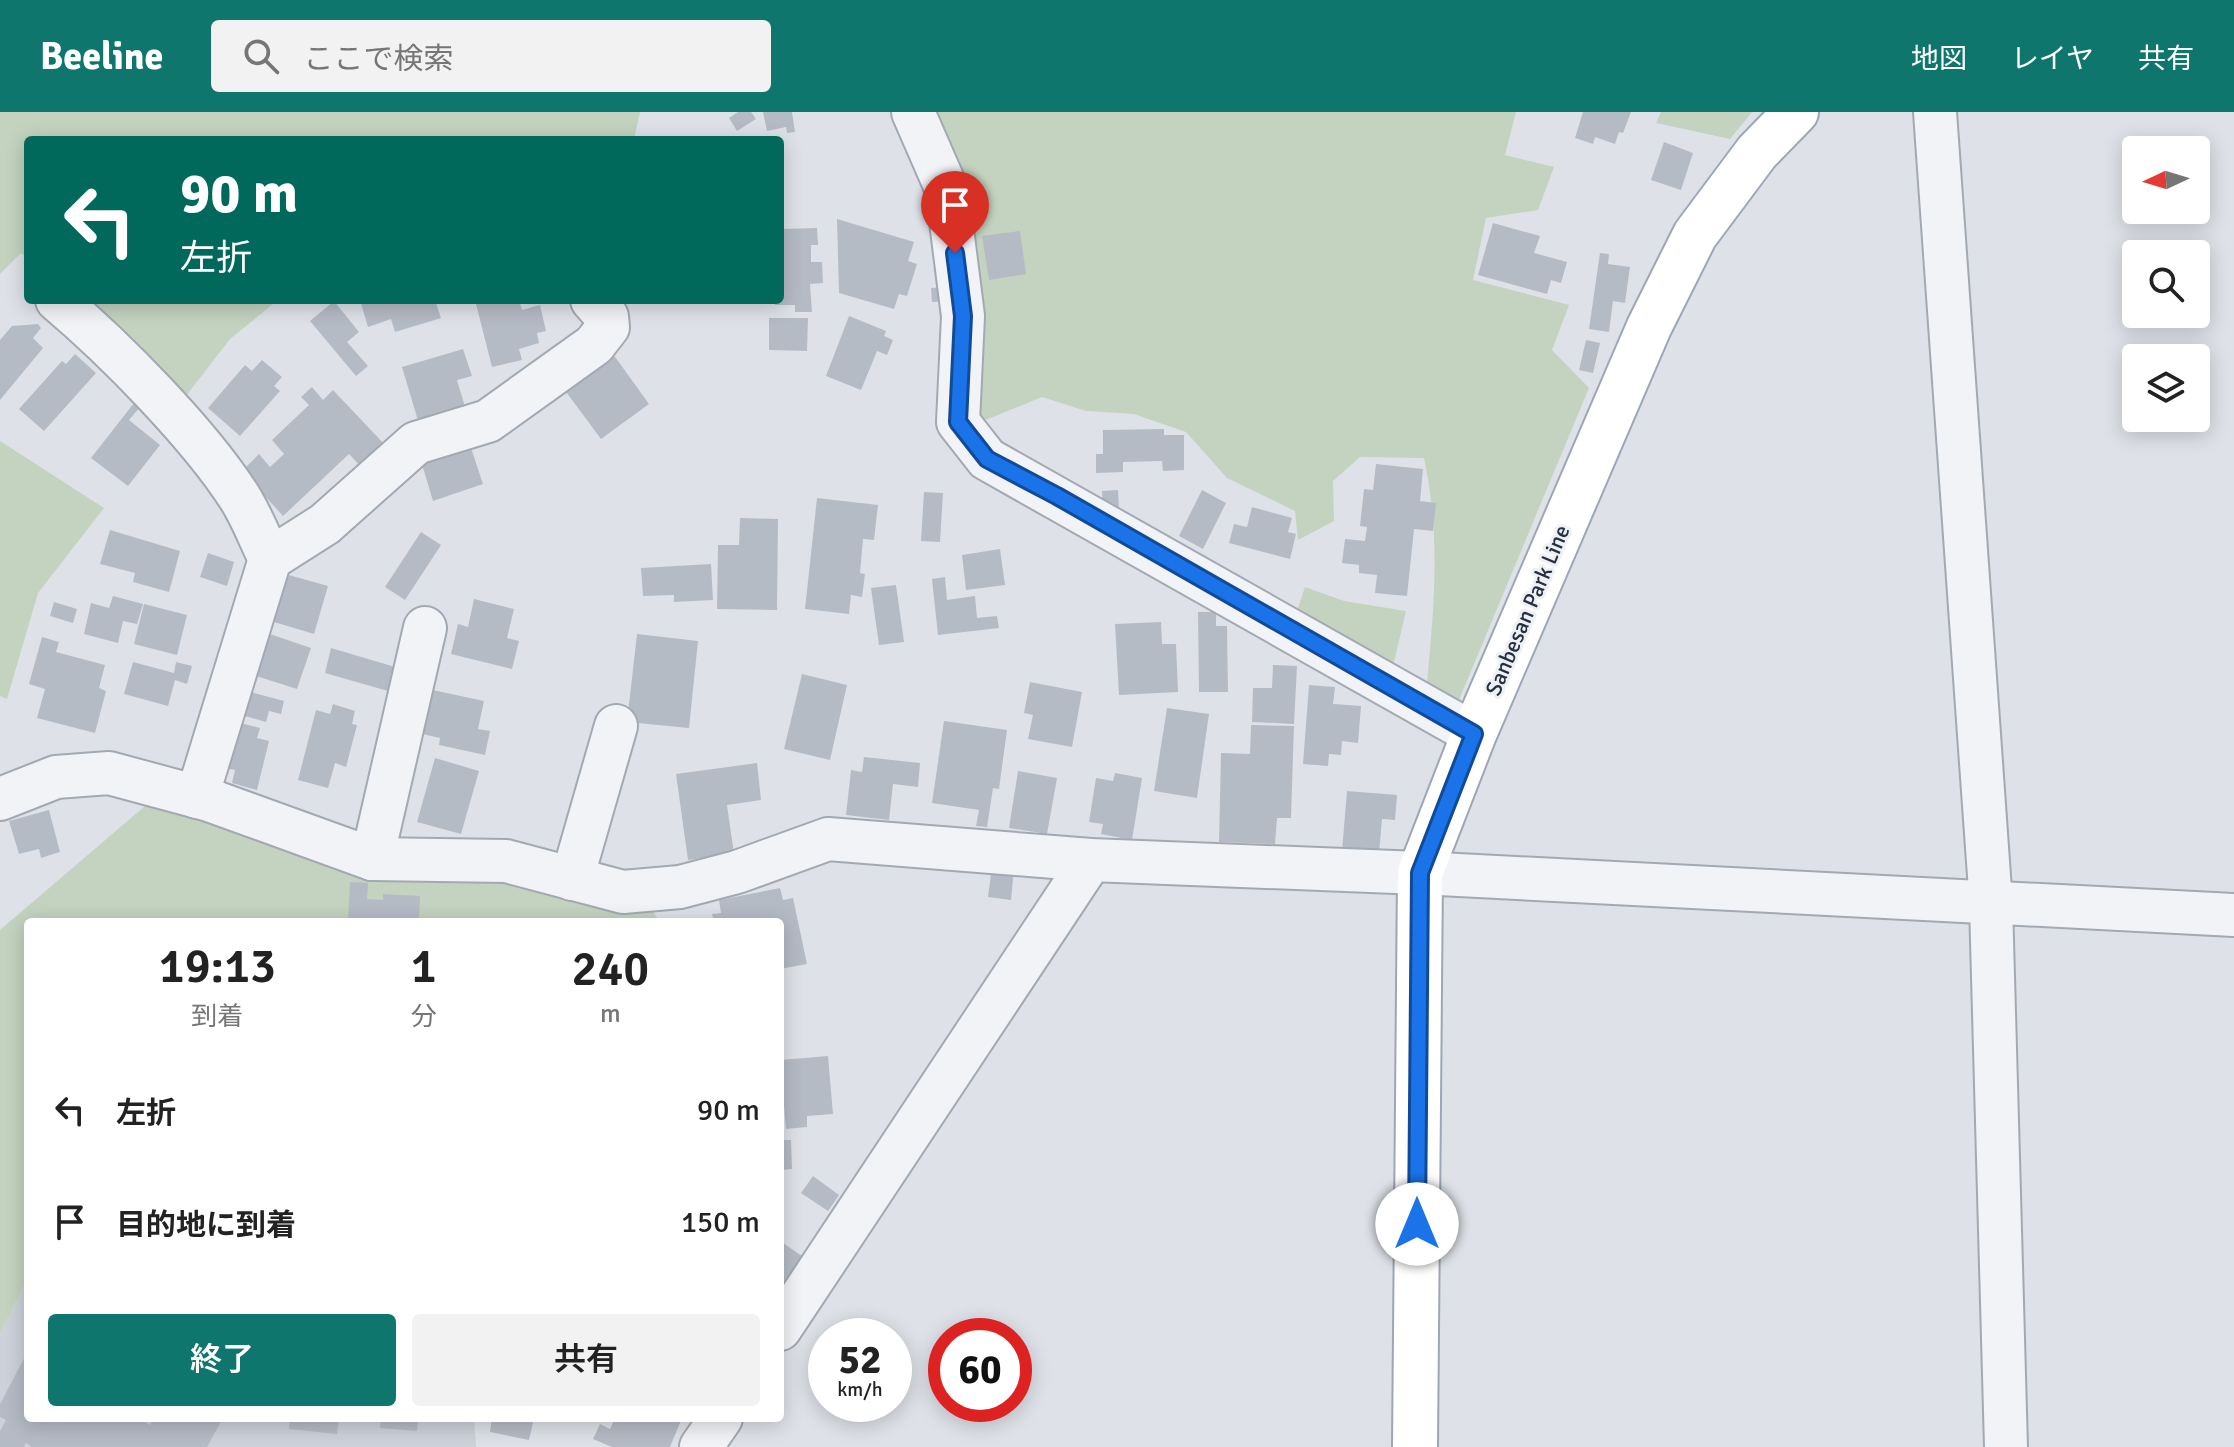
<!DOCTYPE html>
<html lang="ja">
<head>
<meta charset="utf-8">
<style>
  body { margin:0; font-family:Signika,"Noto Sans JP",sans-serif; background:#f2f2f2; color:#222; height:100vh; display:flex; flex-direction:column; font-size:30px; white-space:nowrap }
  * { box-sizing:border-box; margin:0 }
  p { font-size:26px; color:#767676 }
  .icon { flex:none; width:44px; height:44px; fill:none; stroke:currentColor; stroke-width:2; stroke-linecap:round; stroke-linejoin:round }
  .map { position:relative; flex:1; overflow:hidden }
  .sheet { position:absolute; left:24px; top:806px; width:760px; height:504px; display:flex; flex-direction:column; background:#fff; border-radius:8px; box-shadow:0 4px 20px #0003 }
  .sheet>* { flex:none }
  .guide { position:absolute; left:24px; top:24px; width:760px; height:168px; border-radius:8px; box-shadow:0 4px 20px #0003; background:#00695c; color:#fff; overflow:hidden }
  .needle { width:52px; rotate:266deg }
  .tools { position:absolute; left:2122px; top:24px; display:grid; gap:16px }
  .tools a { display:grid; place-items:center; width:88px; height:88px; border-radius:8px; background:#fff; box-shadow:0 4px 20px #0003; font-size:40px }
  .speed { position:absolute; left:808px; top:1206px; display:flex; gap:16px; font-size:40px; font-weight:700; text-align:center }
  .speed>* { display:grid; place-content:center; width:104px; height:104px; border-radius:50%; background:#fff; box-shadow:0 4px 20px #0003; line-height:1 }
  .speed small { font-size:20px; font-weight:400 }
  .speed .limit { border:12px solid #d22; background:#fff; color:#111 }
  .pin { position:absolute; display:grid; place-items:center; width:68px; height:68px; color:#fff; margin:-82px -34px; border-radius:50% 50% 50% 0; rotate:-45deg; box-shadow:0 0 8px #0007 }
  .pin .icon { rotate:45deg }
  .me { position:absolute; width:88px; margin:-44px; rotate:0deg; stroke-linejoin:round; filter:drop-shadow(0 0 6px #0008) }
  .turn { display:flex; align-items:center; gap:28px; height:168px; padding:0 24px; font-size:36px }
  .turn .icon { width:104px; height:104px; stroke-width:2.5 }
  .turn b { display:block; font-size:56px; line-height:68px }
  .eta { display:flex; justify-content:space-evenly; align-items:center; height:136px; text-align:center }
  .eta b { font-size:48px; font-weight:600; line-height:56px }
  .primary-button { display:flex; gap:16px; margin-top:auto; padding:16px 24px }
  .primary-button a { flex:1; height:92px; border-radius:8px; background:#0f766e; color:#fff; font-size:32px; font-weight:600; line-height:92px; text-align:center }
  .primary-button a+a { background:#f2f2f2; color:#222 }
  ul { padding:0; list-style:none }
  li { display:flex; align-items:center; gap:24px; height:112px; padding:0 24px }
  li div { flex:1 }
  li b { display:block; font-size:30px }
  li em { font-style:normal }
  header { display:flex; align-items:center; gap:48px; box-sizing:border-box; height:112px; padding:0 40px; background:#0f766e; color:#fff }
  header strong { font-size:38px }
  nav { display:flex; gap:44px; margin-inline-start:auto; font-size:28px }
  .search { width:560px; height:72px; background:#f2f2f2; display:flex; align-items:center; gap:20px; box-sizing:border-box; padding:0 28px; border-radius:8px; color:#767676; font-size:30px }
  .map>svg:first-child { display:block }
  .built { fill:#ccd1da }
  .green { fill:#c3d3bf }
  .building { fill:#b5bbc5 }
  .lines { fill:none; stroke-linecap:round; stroke-linejoin:round }
  .street-casing { stroke:#a3a9b2; stroke-width:46 }
  .primary-casing { stroke:#9da6b5; stroke-width:48 }
  .street { stroke:#f1f3f6; stroke-width:42 }
  .primary { stroke:#fff; stroke-width:44 }
  .route-casing { stroke:#114b97; stroke-width:20 }
  .route { stroke:#1a73e8; stroke-width:14 }
  .labels { text-anchor:middle; stroke-width:6; stroke-linejoin:round; paint-order:stroke }
  .street-label { font-size:22px; fill:#262f40; stroke:#edf1f6 }
</style>
</head>
<body>
<header>
<strong>Beeline</strong>
<div class="search"><svg class="icon" aria-label="search" viewBox="0 0 24 24"><circle cx="10" cy="10" r="6"/><path d="M15 15l6 6"/></svg>ここで検索</div>
<nav><a>地図</a><a>レイヤ</a><a>共有</a></nav>
</header>
<div class="map">
<svg width="2234" height="1335" viewBox="0 0 2234 1335">
  <rect width="100%" height="100%" fill="#dee2e8"/>
  <polygon class="built" points="28,1166 28,1306 474,1306 476,1335 0,1335 0,1221"/>
  <g class="green">
    <polygon points="0,0 640,0 634,28 28,28 28,147 21,141 0,162"/>
    <path d="M924,0H1516L1505,43L1554,55L1538,98L1486,106L1473,168L1569,193L1552,238L1589,276L1459,588L1427,572C1434,491 1441,427 1424,346L1360,345L1333,369L1334,409L1298,428L1295,399L1227,366L1186,320L1134,302L1086,299L1042,285L976,312L981,174L971,96Z"/>
    <polygon points="1661,0 1752,0 1730,27 1656,11"/>
    <polygon points="73,188 278,188 230,227 179,293"/>
    <polygon points="0,329 104,396 38,481 7,587 0,584"/>
    <polygon points="1305,475 1344,489 1406,499 1393,554 1296,502"/>
    <polygon points="152,688 498,766 650,792 659,810 28,810 28,1166 0,1221 0,818"/>
  </g>
  <g class="building">
    <polygon points="738,0 751,0 756,7 737,19 729,6"/>
    <polygon points="763,0 792,0 795,20 787,21 786,15 767,19"/>
    <polygon points="1583,0 1631,0 1623,21 1619,20 1615,32 1595,25 1593,32 1575,26"/>
    <polygon points="1664,30 1693,41 1681,78 1651,68"/>
    <polygon points="837,107 914,130 908,149 917,152 907,184 899,182 894,197 839,181"/>
    <polygon points="1493,111 1540,124 1534,141 1567,150 1561,171 1551,168 1547,182 1478,163"/>
    <polygon points="817,116 818,133 811,133 811,150 822,150 823,171 810,172 812,200 795,200 795,193 775,193 774,188 780,188 780,117"/>
    <polygon points="1020,119 1026,162 989,168 982,124"/>
    <polygon points="1600,141 1609,142 1608,152 1630,155 1625,191 1613,189 1609,220 1589,217"/>
    <polygon points="946,175 947,189 932,190 931,176"/>
    <polygon points="360,188 435,188 441,206 395,220 391,207 368,215"/>
    <polygon points="475,188 519,188 522,198 540,193 546,219 537,221 539,231 519,237 522,248 492,255"/>
    <polygon points="334,189 359,220 347,230 368,254 356,264 310,209"/>
    <polygon points="849,204 886,219 884,224 893,228 887,243 877,239 861,278 826,264"/>
    <polygon points="769,206 808,206 807,239 769,238"/>
    <polygon points="38,212 41,216 33,226 43,236 0,288 0,228 12,214"/>
    <polygon points="1586,228 1600,231 1593,261 1579,258"/>
    <polygon points="463,237 472,264 457,268 466,298 419,312 402,255"/>
    <polygon points="75,242 96,261 44,319 19,297 62,249 66,252"/>
    <polygon points="613,242 649,292 601,327 561,273"/>
    <polygon points="262,248 282,265 274,274 280,279 240,324 208,296 245,253 252,259"/>
    <polygon points="312,275 323,288 333,278 386,334 363,357 349,342 283,404 242,359 259,342 270,355 284,342 272,328 309,293 301,285"/>
    <polygon points="134,291 140,295 129,308 160,333 128,374 91,346"/>
    <polygon points="1164,317 1164,323 1184,323 1184,358 1163,359 1162,349 1123,350 1123,360 1096,361 1096,342 1103,342 1103,318"/>
    <polygon points="470,333 483,372 433,389 421,349"/>
    <polygon points="1376,352 1423,357 1420,389 1436,391 1433,419 1414,417 1407,484 1375,481 1377,463 1359,461 1359,453 1342,451 1345,427 1365,429 1367,415 1360,414 1364,377 1373,378"/>
    <polygon points="1118,378 1119,396 1103,397 1102,379"/>
    <polygon points="1202,378 1226,391 1203,437 1179,424"/>
    <polygon points="924,380 943,381 940,430 921,429"/>
    <polygon points="817,386 878,393 874,428 863,427 860,461 865,462 862,485 851,483 849,502 805,497"/>
    <polygon points="1252,395 1292,406 1288,420 1296,422 1290,447 1229,431 1234,412 1247,415"/>
    <polygon points="740,406 778,407 777,498 717,497 718,433 739,433"/>
    <polygon points="110,418 180,439 169,480 133,470 135,461 100,452"/>
    <polygon points="421,420 441,433 405,488 385,475"/>
    <polygon points="1000,437 1005,473 966,478 962,443"/>
    <polygon points="208,441 234,450 227,474 200,465"/>
    <polygon points="711,452 713,488 674,490 674,483 643,484 641,456"/>
    <polygon points="278,460 328,474 314,522 264,507"/>
    <polygon points="945,465 947,488 975,484 977,506 997,504 999,516 938,523 932,467"/>
    <polygon points="896,473 904,530 879,533 871,476"/>
    <polygon points="113,484 143,492 137,512 123,509 118,531 84,522 91,491 109,496"/>
    <polygon points="474,487 514,497 507,526 519,529 512,557 451,542 458,512 468,515"/>
    <polygon points="54,490 77,497 73,511 50,504"/>
    <polygon points="144,492 187,503 177,543 134,532"/>
    <polygon points="1198,500 1216,500 1216,514 1227,514 1228,580 1199,580"/>
    <polygon points="1161,510 1162,532 1176,532 1178,580 1119,583 1115,512"/>
    <polygon points="264,520 311,536 297,577 250,562"/>
    <polygon points="637,522 698,529 689,616 627,610"/>
    <polygon points="42,525 59,530 56,540 105,553 99,576 106,579 95,621 37,606 45,577 29,572"/>
    <polygon points="331,536 395,555 388,579 325,561"/>
    <polygon points="133,550 174,561 176,550 192,554 187,572 175,568 168,594 124,582"/>
    <polygon points="1273,553 1297,554 1294,612 1252,610 1253,576 1272,576"/>
    <polygon points="802,562 847,573 830,648 784,637"/>
    <polygon points="1030,570 1082,580 1072,635 1028,627 1033,603 1024,601"/>
    <polygon points="1309,573 1335,575 1333,592 1361,594 1358,631 1342,629 1341,643 1329,642 1328,654 1303,652"/>
    <polygon points="239,577 284,589 281,602 269,599 266,610 238,602"/>
    <polygon points="428,577 484,589 478,617 490,619 485,643 439,633 440,626 418,621"/>
    <polygon points="333,592 355,599 352,612 357,613 346,655 335,651 328,676 298,668 316,598 330,602"/>
    <polygon points="1167,596 1209,602 1197,686 1154,679"/>
    <polygon points="232,609 260,616 257,626 269,629 257,678 232,671 235,658 220,655"/>
    <polygon points="944,609 1007,618 999,677 993,676 987,715 976,714 979,698 932,691"/>
    <polygon points="1251,613 1294,614 1291,706 1277,706 1275,732 1219,730 1221,641 1250,642"/>
    <polygon points="864,645 920,651 918,675 893,672 889,708 846,703 851,658 862,660"/>
    <polygon points="435,646 479,659 461,722 417,710"/>
    <polygon points="757,651 761,688 727,693 734,742 688,748 676,662"/>
    <polygon points="1018,659 1057,666 1047,722 1009,716"/>
    <polygon points="1115,661 1142,666 1132,728 1101,722 1103,712 1089,710 1096,666 1113,669"/>
    <polygon points="1347,679 1397,683 1395,708 1382,707 1379,742 1342,739"/>
    <polygon points="49,698 60,740 41,746 39,737 19,742 9,709"/>
    <polygon points="992,754 1014,756 1011,788 988,785"/>
    <polygon points="350,770 368,771 367,787 383,788 383,782 420,784 419,810 348,810"/>
    <polygon points="780,776 783,788 793,786 807,852 780,857 780,810 714,810 712,802 721,801 719,788"/>
    <polygon points="828,944 833,1002 807,1004 807,1015 786,1017 780,948"/>
    <polygon points="780,1028 791,1028 792,1057 780,1058"/>
    <polygon points="813,1064 839,1083 828,1099 801,1081"/>
    <polygon points="780,1129 802,1144 780,1175"/>
    <polygon points="28,1239 28,1306 137,1306 150,1313 154,1306 223,1306 207,1335 32,1335 26,1331 24,1335 0,1335 0,1319 6,1308 0,1305 0,1292"/>
    <polygon points="290,1306 339,1306 337,1322 289,1317"/>
    <polygon points="381,1306 418,1306 417,1319 380,1316"/>
    <polygon points="492,1306 534,1306 529,1328 490,1320"/>
    <polygon points="615,1306 682,1306 670,1335 612,1335 593,1327 600,1312 610,1317"/>
  </g>
  <g class="lines">
    <g class="street-casing">
      <g id="street">
        <polyline points="913,0 947,78 963,204 958,310 987,347 1474,622"/>
        <polyline points="1935,0 1991,792 2006,1335"/>
        <path d="M57,188C115,237 199,322 240,386C252,405 260,427 270,447"/>
        <polyline points="197,685 270,447 325,412 416,331 488,309 594,233 608,215 607,205 592,188"/>
        <polyline points="0,687 56,665 109,661 209,688 372,747 506,749 623,780 680,775 737,760 828,727 1091,748 1420,761 2234,803"/>
        <polyline points="372,747 425,516"/>
        <polyline points="572,767 616,614"/>
        <polyline points="780,1217 1091,748"/>
        <polyline points="701,1335 721,1306"/>
      </g>
    </g>
    <g class="primary-casing">
      <polyline id="primary" points="1415,1335 1420,761 1474,622 1649,215 1695,123 1757,40 1796,0"/>
    </g>
    <use href="#street" class="street"/>
    <use href="#primary" class="primary"/>
  </g>
  <g class="lines">
    <g class="route-casing">
      <polyline id="route" points="955,141 963,204 958,310 987,347 1057,384 1474,622 1420,761 1417,1112"/>
    </g>
    <use href="#route" class="route"/>
  </g>
  <g class="labels">
    <g class="street-label">
      <text transform="translate(1527 498) rotate(-67)" y="8">Sanbesan Park Line</text>
    </g>
  </g>
</svg>
<div class="tools">
<a><svg class="needle" viewBox="-14 -14 28 28"><path d="M0-13l5 13h-10z" fill="#e53935"/><path d="M0 13l5-13h-10z" fill="#767676"/></svg></a>
<a><svg class="icon" aria-label="search" viewBox="0 0 24 24"><circle cx="10" cy="10" r="6"/><path d="M15 15l6 6"/></svg></a>
<a><svg class="icon" aria-label="layers" viewBox="0 0 24 24"><path d="M12 4l9 5-9 5-9-5zM3 14l9 5 9-5"/></svg></a>
</div>
<div class="speed"><div>52<small>km/h</small></div><div class="limit">60</div></div>
<div class="pin" style="left:955px;top:141px;background:#d93025"><svg class="icon" aria-label="arrive" viewBox="0 0 24 24"><path d="M6 21V4h12l-3 4 3 4H6"/></svg></div>
<svg class="me" style="left:1417px;top:1112px" viewBox="-20 -20 40 40"><circle r="19" fill="#fff"/><path d="M0-13L10 11 0 6-10 11z" fill="#1a73e8"/></svg>
<div class="guide">
<div class="turn"><svg class="icon" aria-label="left" viewBox="0 0 24 24"><path d="M17 20v-9H6M10 6l-5 5 5 5"/></svg><div><b>90 m</b>左折</div></div>
</div>
<section class="sheet">
<div class="eta">
<div><b>19:13</b><p>到着</p></div>
<div><b>1</b><p>分</p></div>
<div><b>240</b><p>m</p></div>
</div>
<ul>
<li><svg class="icon" aria-label="left" viewBox="0 0 24 24"><path d="M17 20v-9H6M10 6l-5 5 5 5"/></svg><div><b>左折</b></div><em>90 m</em></li>
<li><svg class="icon" aria-label="arrive" viewBox="0 0 24 24"><path d="M6 21V4h12l-3 4 3 4H6"/></svg><div><b>目的地に到着</b></div><em>150 m</em></li>
</ul>
<div class="primary-button"><a>終了</a><a>共有</a></div>
</section>
</div>
</body>
</html>
